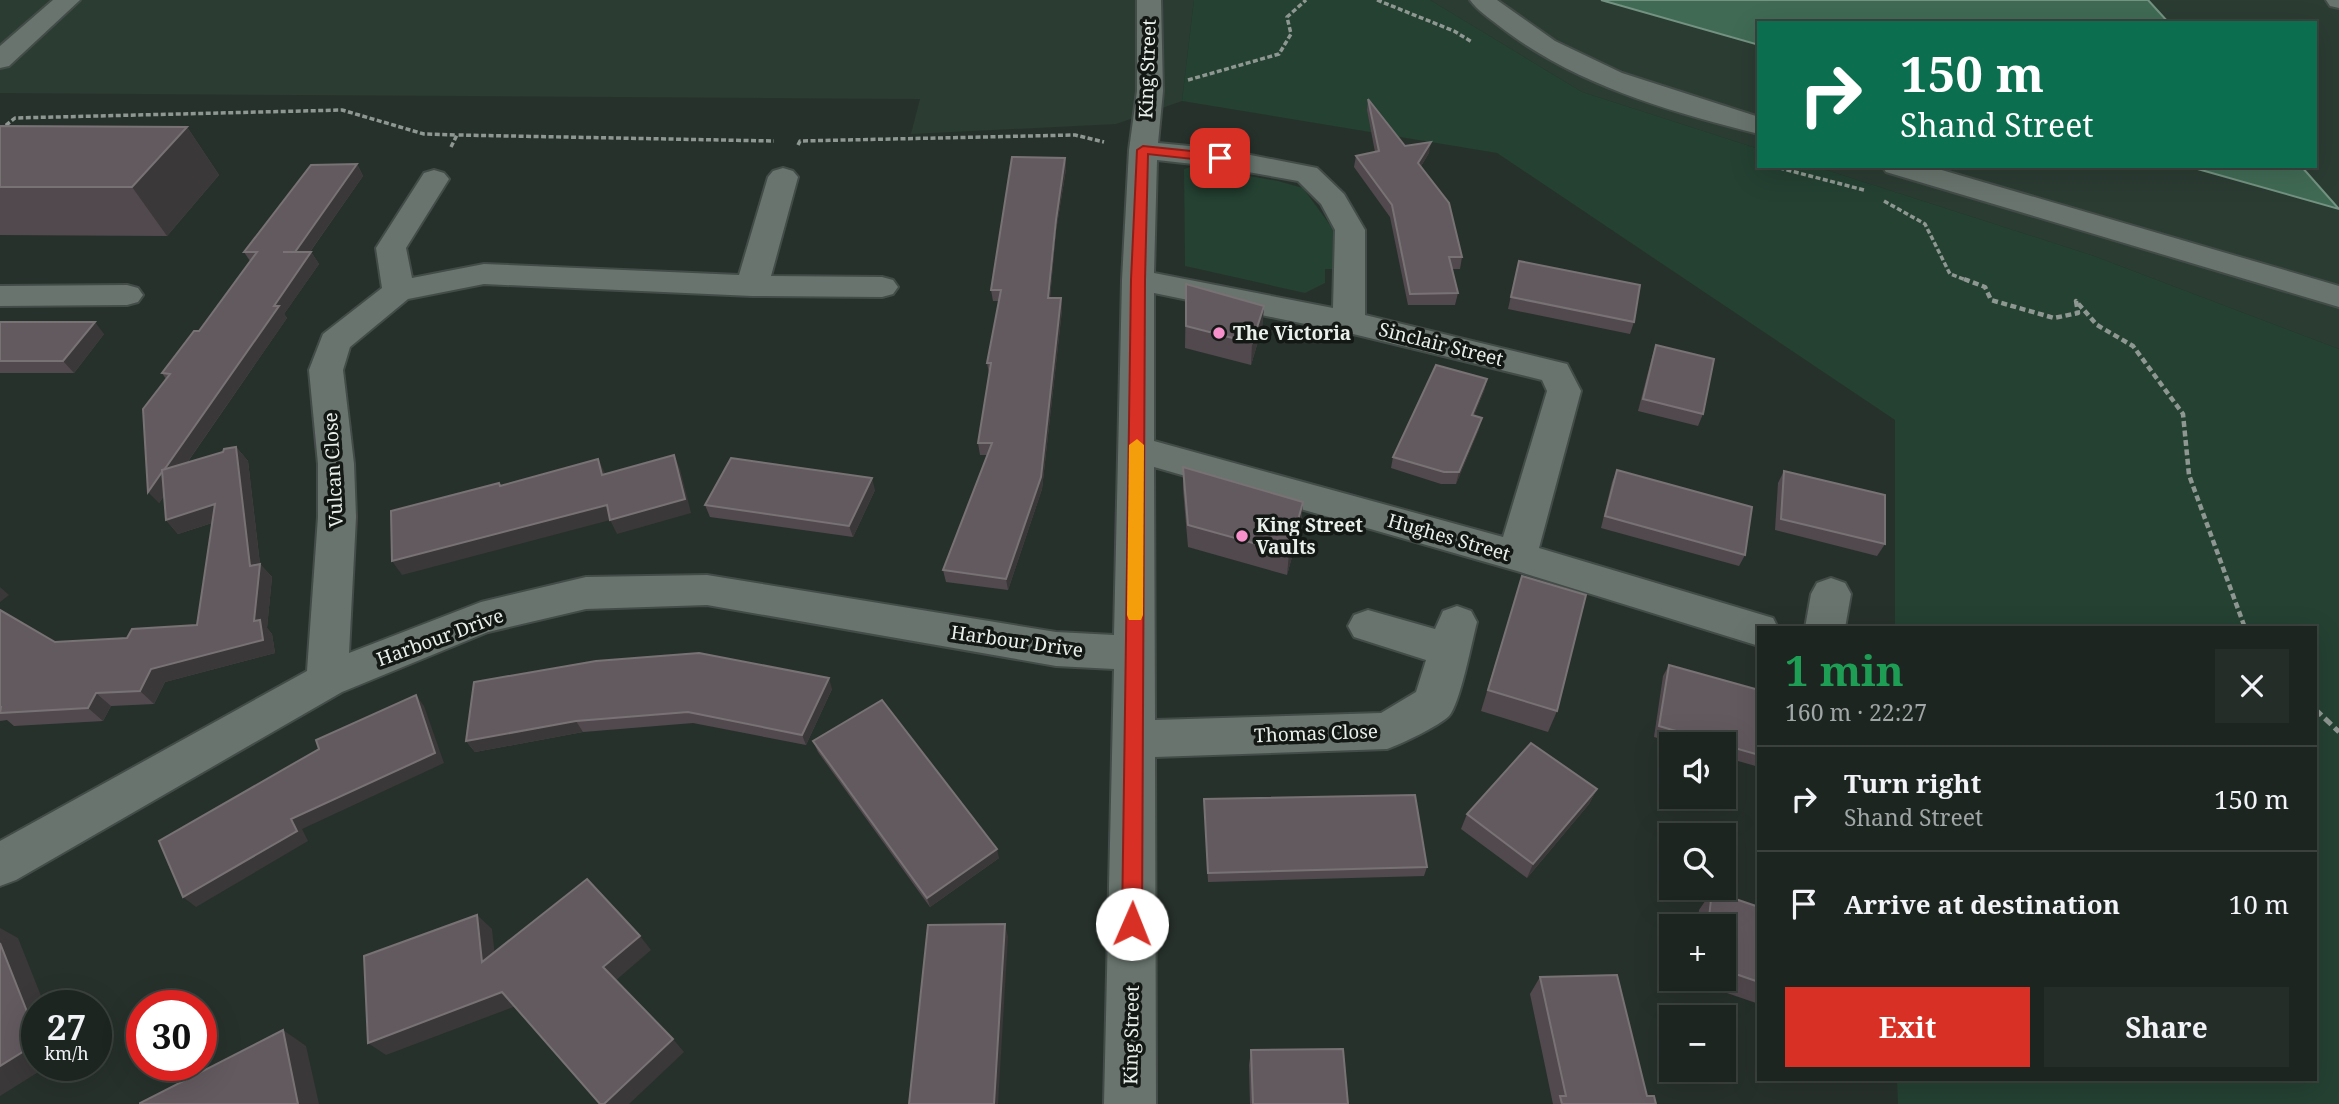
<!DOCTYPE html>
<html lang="en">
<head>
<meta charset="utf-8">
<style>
  body { margin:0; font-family:"Noto Serif",serif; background:#252d29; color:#f1f3f6; height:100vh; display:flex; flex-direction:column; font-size:26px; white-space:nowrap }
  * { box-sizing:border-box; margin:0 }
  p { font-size:23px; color:#a0a5a5 }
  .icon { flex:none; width:38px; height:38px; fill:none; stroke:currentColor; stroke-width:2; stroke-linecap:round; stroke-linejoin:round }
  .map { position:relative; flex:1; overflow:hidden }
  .details { position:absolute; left:1757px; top:626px; width:560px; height:455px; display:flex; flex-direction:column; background:#1d2520; border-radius:0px; box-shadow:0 7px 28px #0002,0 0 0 2px #3b423e }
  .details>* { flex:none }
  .hud { position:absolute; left:1757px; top:21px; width:560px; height:147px; border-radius:0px; box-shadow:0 7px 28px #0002,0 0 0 2px #3b423e; background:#0b6e4f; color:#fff; overflow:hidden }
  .controls { position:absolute; left:1659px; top:732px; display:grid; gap:14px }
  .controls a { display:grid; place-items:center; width:77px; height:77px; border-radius:0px; background:#1d2520; box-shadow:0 7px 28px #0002,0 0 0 2px #3b423e; font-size:35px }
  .speed { position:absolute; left:21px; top:990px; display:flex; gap:14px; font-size:35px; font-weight:700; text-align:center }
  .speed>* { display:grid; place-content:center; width:91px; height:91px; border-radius:50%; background:#1d2520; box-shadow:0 7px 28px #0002,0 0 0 2px #3b423e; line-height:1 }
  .speed small { font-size:18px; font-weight:400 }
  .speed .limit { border:10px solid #d22; background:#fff; color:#111 }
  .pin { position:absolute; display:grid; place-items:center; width:60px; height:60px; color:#fff; margin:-30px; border-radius:14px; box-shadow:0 4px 10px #0006 }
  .me { position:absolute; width:77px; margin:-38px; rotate:1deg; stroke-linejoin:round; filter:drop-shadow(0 0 5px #0008) }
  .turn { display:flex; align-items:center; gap:24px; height:147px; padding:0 28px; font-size:32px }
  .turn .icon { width:91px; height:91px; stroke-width:2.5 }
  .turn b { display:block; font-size:49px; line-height:60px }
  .round { display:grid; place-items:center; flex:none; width:74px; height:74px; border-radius:0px; background:#252d29 }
  .head { display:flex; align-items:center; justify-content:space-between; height:119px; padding:0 28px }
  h1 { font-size:42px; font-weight:700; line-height:52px; color:#1e9e55 }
  .button { display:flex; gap:14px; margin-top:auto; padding:14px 28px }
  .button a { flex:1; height:80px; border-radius:0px; background:#d93025; color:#fff; font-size:28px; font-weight:700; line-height:80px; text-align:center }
  .button a+a { background:#252d29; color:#f1f3f6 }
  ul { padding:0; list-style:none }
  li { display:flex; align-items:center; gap:21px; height:105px; padding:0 28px; border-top:2px solid #3b423e }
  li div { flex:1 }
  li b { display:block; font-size:26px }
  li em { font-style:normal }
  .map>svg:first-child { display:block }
  .built { fill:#2b3c33 }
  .green { fill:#244132 }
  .water { fill:#406a54; stroke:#739281; stroke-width:2 }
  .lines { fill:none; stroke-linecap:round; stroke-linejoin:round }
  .minor-casing { stroke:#434c48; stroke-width:4 }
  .path-far2 { stroke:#8f9792; stroke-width:3.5; stroke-dasharray:5 2.5; stroke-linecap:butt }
  .path-far1 { stroke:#8f9792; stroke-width:4.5; stroke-dasharray:6 3.5; stroke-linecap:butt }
  .path { stroke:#8f9792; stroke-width:5; stroke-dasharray:9 4.5; stroke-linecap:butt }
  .minor { fill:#68746d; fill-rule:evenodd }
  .wall { fill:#52494e }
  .shaded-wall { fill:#3a3839 }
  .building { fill:#635a5f; stroke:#787275; stroke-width:2 }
  .route { fill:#d93025; stroke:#8d1f18; stroke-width:2 }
  .slow { fill:#f59e0b }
  .poi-dot { fill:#f890cb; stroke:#131815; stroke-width:2.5 }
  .labels { text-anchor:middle; stroke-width:7; stroke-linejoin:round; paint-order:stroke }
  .street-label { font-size:19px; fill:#e9efeb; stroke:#131815 }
  .poi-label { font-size:19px; font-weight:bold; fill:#e9efeb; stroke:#131815; text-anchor:start }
</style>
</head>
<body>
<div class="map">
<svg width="2339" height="1104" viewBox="0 0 2339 1104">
  <rect width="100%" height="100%" fill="#27312b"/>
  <g class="built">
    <polygon points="0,0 1194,0 1182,101 1116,124 911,134 920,99 0,93"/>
    <polygon points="1430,0 2339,0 2339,349 2091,255 1814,166 2315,166 2315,23 1759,23 1759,149 1582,92"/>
  </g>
  <g class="green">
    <polygon points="1194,0 1430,0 1582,92 1759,149 1759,166 1814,166 2091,255 2339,349 2339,1104 1898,1104 1897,1080 2315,1080 2315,628 1895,628 1895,420 1497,153 1182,101"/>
    <polygon points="1193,166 1278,181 1303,188 1333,229 1337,269 1325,269 1325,283 1305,293 1185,266 1184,169"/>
  </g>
  <g class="water">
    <polygon points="1601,0 2148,0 2169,23 1759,23 1759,45"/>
    <polygon points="2187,166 2301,166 2339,209"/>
  </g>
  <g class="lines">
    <g class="minor-casing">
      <g id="minor">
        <polygon points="53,0 80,0 9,66 0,68 0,46"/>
        <path d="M1137,0H1161L1163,91L1158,143L1220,149L1317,168L1344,194L1365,230V315L1567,364L1581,391L1539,548L1773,618L1778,628H1759V646L1517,571L1154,467L1155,720L1381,713L1416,692L1426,660L1354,637L1348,626L1354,615L1368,610L1435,629L1443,611L1457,606L1471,611L1477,622C1472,641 1460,704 1449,716C1439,726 1401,744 1387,749L1155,757L1156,1104H1104L1114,669L1056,666L707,605L586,609L488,632L342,692L16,880L0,886V841L307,671L318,517V464L309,370L323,334L382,288L376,248L424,173L434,170L444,173L449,179L406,248L412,278L484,264L739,275L768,177L773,171L783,168L793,171L798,177L771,276L882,277L893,280L898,287L893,294L882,297L752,296L484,284L408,299L350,347L343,370L354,464L356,517L349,653L481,602L586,577L707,575L1056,632L1114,635L1122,280L1129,150L1137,91ZM1157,160L1220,167L1298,181L1321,204L1335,230L1333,308L1154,273ZM1154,293L1349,333L1542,380L1547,391L1503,537L1154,441Z"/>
        <path d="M1470,0H1497L1555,41L1622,73L1759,117V134C1669,112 1571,83 1498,25C1488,17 1477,10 1470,0Z"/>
        <polygon points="2326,0 2339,0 2339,8 2330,6"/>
        <polygon points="1882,166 1928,166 2339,286 2339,307 1886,172"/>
        <polygon points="127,285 138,288 143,295 138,302 127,305 0,306 0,286"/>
        <polygon points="1831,578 1845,583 1851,594 1845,628 1805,628 1811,594 1817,583"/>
      </g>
    </g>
    <g class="path-far2">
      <polyline points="1377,0 1454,31 1472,42"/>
      <polyline points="1188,80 1279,54 1291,34 1287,17 1306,0"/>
      <polyline points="0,130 15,118 342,110 424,134 457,135"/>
      <polyline points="798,145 800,141 1075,135 1104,142"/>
      <polyline points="451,147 457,135 774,141"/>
      <polyline points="1772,166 1864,190"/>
      <polyline points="1884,201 1925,224 1950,274 1969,281"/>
    </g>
    <polyline class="path-far1" points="1964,279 1985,287 1991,300 2054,318 2078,313 2076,301 2097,325 2133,346 2183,414 2189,475 2245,628"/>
    <polyline class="path" points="2315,709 2339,732"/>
    <use href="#minor" class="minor"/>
  </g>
  <g class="wall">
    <polygon points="1368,99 1405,146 1429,153 1421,166 1462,257 1460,269 1452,269 1458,293 1455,305 1408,305 1390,217 1354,167 1356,156 1375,152 1367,110"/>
    <polygon points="0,126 187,127 219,175 167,236 0,235"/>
    <polygon points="1065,158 1066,169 1056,231 1050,298 1061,298 1062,310 1042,489 1008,590 946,582 943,570 987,455 980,455 978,443 989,373 987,363 999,301 993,301 991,290"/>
    <polygon points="357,164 363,176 310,252 311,252 319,264 284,314 287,318 187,463 236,447 248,461 260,564 272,577 267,628 272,634 275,653 165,682 154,704 111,706 103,721 14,726 7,720 0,721 0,610 55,642 127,638 197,625 212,523 178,534 166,520 164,496 159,503 166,379 162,373 199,331 250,261 244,252"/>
    <polygon points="1519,261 1634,322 1630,334 1508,309"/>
    <polygon points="1186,284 1264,306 1262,328 1251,365 1185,348"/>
    <polygon points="0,322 104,334 74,373 0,373"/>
    <polygon points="1656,345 1703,414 1698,426 1638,411 1652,357"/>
    <polygon points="1487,379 1484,391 1474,415 1479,429 1456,484 1441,484 1391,468 1393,457"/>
    <polygon points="1183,467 1303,502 1301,524 1287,575 1188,547 1183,489"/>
    <polygon points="1617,470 1745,555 1739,566 1601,528 1612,482"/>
    <polygon points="1784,471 1885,544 1877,556 1775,530 1778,483"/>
    <polygon points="875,490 853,537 710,517 705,505"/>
    <polygon points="1522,576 1557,711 1548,732 1481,711"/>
    <polygon points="1669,665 1759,690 1759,767 1724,757 1724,744 1678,744 1654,737 1663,676"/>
    <polygon points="474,682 832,689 806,745 693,723 583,732 475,752 466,741"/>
    <polygon points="813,741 999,858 930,907 818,752"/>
    <polygon points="1597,789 1589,804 1527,878 1461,829 1467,814"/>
    <polygon points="1204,799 1427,867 1424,876 1208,882"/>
    <polygon points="1712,891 1759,907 1759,1004 1689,980 1689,978 1724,978 1724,926 1697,926 1699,910"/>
    <polygon points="1540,977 1647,1096 1656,1104 1553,1104 1530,994"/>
    <polygon points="1251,1050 1348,1104 1250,1104 1249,1065"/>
  </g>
  <g class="shaded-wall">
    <polygon points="187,127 219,175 167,236 132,187"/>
    <polygon points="1431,142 1429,153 1416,174 1418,163"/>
    <polygon points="1065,158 1066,169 1056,231 1049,309 1048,298 1056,220"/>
    <polygon points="357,164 363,176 302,263 295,252"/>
    <polygon points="311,252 319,264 284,314 287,318 159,503 148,492 274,306"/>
    <polygon points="1061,298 1062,310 1042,489 1008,590 1006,579"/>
    <polygon points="1264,306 1262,328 1251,365 1252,343"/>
    <polygon points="95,322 104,334 74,373 63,361"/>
    <polygon points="1487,379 1484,391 1469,426 1472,415"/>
    <polygon points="1482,418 1479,429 1456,484 1459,472"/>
    <polygon points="236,447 248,461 260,565 260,564 272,577 267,628 272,634 275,653 165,682 154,704 140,691 151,669 254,621"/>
    <polygon points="674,455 680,469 691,513 617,534 610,520"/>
    <polygon points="598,459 605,473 609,489 602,475"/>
    <polygon points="872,478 875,490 853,537 849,526"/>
    <polygon points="1303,502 1301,524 1287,575 1289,553"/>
    <polygon points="215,504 227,518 178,534 166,520"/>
    <polygon points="607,505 614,519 402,575 392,561"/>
    <polygon points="0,587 9,595 0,602"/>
    <polygon points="829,678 832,689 806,745 802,735"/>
    <polygon points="96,693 111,706 103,721 88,708"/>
    <polygon points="416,695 424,706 444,763 302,829 308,841 196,907 183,897 291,819"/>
    <polygon points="576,721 583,732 475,752 466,741"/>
    <polygon points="1597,789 1589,804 1527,878 1533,864"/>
    <polygon points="997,849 999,858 930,907 927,898"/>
    <polygon points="477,915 492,929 497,976 482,962"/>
    <polygon points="1005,924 1008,937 998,1104 994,1104"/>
    <polygon points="0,928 18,938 45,1006 37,1006 37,1037 0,943"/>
    <polygon points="640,936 651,950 615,981 603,967"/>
    <polygon points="502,992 516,1006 386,1055 368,1043"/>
    <polygon points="283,1030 306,1046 319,1104 298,1104"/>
    <polygon points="673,1039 684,1052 629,1104 604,1104"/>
    <polygon points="37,1043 37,1066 48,1066 0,1096 0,1066"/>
  </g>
  <g class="building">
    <polygon points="1368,99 1405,146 1431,142 1418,163 1449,203 1462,257 1449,257 1458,293 1410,294 1392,205 1356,156 1379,151"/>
    <polygon points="0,126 187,127 132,187 0,187"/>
    <polygon points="1012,157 1065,158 1056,220 1048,298 1061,298 1041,477 1006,579 943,570 992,443 978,443 991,363 987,363 1001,290 991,290"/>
    <polygon points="357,164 295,252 283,252 311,252 274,306 279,306 164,470 162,470 162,472 148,492 143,409 170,374 162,373 194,331 199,331 257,252 244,252 311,165"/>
    <polygon points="1519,261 1640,285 1634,322 1511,297"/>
    <polygon points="1186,284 1264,306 1252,343 1186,326"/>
    <polygon points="0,322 95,322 63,361 0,361"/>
    <polygon points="1656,345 1714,359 1703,414 1643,399"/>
    <polygon points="1436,365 1487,379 1472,415 1482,418 1459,472 1444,472 1393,457"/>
    <polygon points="236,447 250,566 260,564 254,621 260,620 263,640 151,669 140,691 96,693 88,708 0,713 1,707 0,707 0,610 55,642 127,638 132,629 197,625 215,504 166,520 162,470 223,452 224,449"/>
    <polygon points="674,455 685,499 610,520 607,505 392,561 391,511 499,483 500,486 598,459 602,475"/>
    <polygon points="731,458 872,478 849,526 705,505"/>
    <polygon points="1183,467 1303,502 1289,553 1188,525"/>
    <polygon points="1617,470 1752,507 1745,555 1605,516"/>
    <polygon points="1784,471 1885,495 1885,544 1781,519"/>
    <polygon points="1522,576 1586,595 1557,711 1488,690"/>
    <polygon points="699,653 829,678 802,735 688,712 576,721 466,741 474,682 596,661"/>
    <polygon points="1669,665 1759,690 1759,755 1724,745 1724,744 1720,744 1659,726"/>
    <polygon points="416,695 435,753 291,819 297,831 183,897 159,841 319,749 316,740"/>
    <polygon points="882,700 997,849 927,898 813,741"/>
    <polygon points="1531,743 1597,789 1533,864 1467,814"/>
    <polygon points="1415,795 1427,867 1208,873 1204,799"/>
    <polygon points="587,879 640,936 603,967 673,1039 604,1104 600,1104 502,992 368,1043 364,956 477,915 482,962"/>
    <polygon points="1712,891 1759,907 1759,982 1724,970 1724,926 1708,926"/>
    <polygon points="1005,924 994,1104 909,1104 928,925"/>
    <polygon points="0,943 37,1037 37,1043 0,1066"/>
    <polygon points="1617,975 1647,1096 1654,1096 1656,1104 1562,1104 1560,1096 1566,1096 1540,977"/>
    <polygon points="283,1030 298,1104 140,1104 140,1103"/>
    <polygon points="1343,1049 1348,1104 1253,1104 1251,1050"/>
  </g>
  <polygon class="route" points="1143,146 1220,154 1226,158 1220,162 1148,154 1145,280 1142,924 1139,931 1132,934 1125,931 1122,924 1131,280 1137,150"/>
  <polygon class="slow" points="1137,439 1144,445 1143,615 1141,620 1129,620 1127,615 1129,445"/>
  <g class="poi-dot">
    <circle cx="1219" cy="333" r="7"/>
    <circle cx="1242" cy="536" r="7"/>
  </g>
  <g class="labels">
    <g class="street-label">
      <text transform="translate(1147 69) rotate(-88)" y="7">King Street</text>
      <text transform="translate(1441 344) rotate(14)" y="7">Sinclair Street</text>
      <text transform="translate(333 470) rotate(-93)" y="7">Vulcan Close</text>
      <text transform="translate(1449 537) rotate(16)" y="7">Hughes Street</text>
      <text transform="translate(440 637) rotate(-20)" y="7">Harbour Drive</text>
      <text transform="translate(1017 641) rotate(8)" y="7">Harbour Drive</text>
      <text transform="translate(1316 733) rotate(-2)" y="7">Thomas Close</text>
      <text transform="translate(1131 1035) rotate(-89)" y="7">King Street</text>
    </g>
    <g class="poi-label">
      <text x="1233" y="340">The Victoria</text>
      <text x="1256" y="532">King Street<tspan x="1256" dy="22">Vaults</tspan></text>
    </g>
  </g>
</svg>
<div class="controls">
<a><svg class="icon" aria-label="sound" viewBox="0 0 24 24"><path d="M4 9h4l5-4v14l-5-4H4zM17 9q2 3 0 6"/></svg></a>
<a><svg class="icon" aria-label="search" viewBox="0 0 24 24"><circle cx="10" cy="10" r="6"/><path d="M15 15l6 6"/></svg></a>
<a>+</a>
<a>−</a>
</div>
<div class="speed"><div>27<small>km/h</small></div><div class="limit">30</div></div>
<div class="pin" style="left:1220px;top:158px;background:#d93025"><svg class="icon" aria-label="arrive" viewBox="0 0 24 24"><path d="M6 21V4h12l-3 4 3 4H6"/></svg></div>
<svg class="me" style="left:1132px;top:924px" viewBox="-20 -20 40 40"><circle r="19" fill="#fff"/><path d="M0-13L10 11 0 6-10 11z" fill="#d93025"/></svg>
<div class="hud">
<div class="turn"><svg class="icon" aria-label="right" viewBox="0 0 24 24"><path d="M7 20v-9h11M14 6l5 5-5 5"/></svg><div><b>150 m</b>Shand Street</div></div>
</div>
<section class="details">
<div class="head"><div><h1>1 min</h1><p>160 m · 22:27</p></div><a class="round"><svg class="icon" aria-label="close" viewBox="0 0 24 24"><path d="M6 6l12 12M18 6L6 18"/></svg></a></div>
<ul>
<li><svg class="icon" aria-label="right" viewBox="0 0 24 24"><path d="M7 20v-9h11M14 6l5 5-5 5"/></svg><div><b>Turn right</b><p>Shand Street</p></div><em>150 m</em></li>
<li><svg class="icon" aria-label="arrive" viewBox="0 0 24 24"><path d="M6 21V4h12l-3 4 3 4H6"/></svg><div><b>Arrive at destination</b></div><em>10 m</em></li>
</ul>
<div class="button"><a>Exit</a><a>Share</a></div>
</section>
</div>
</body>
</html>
